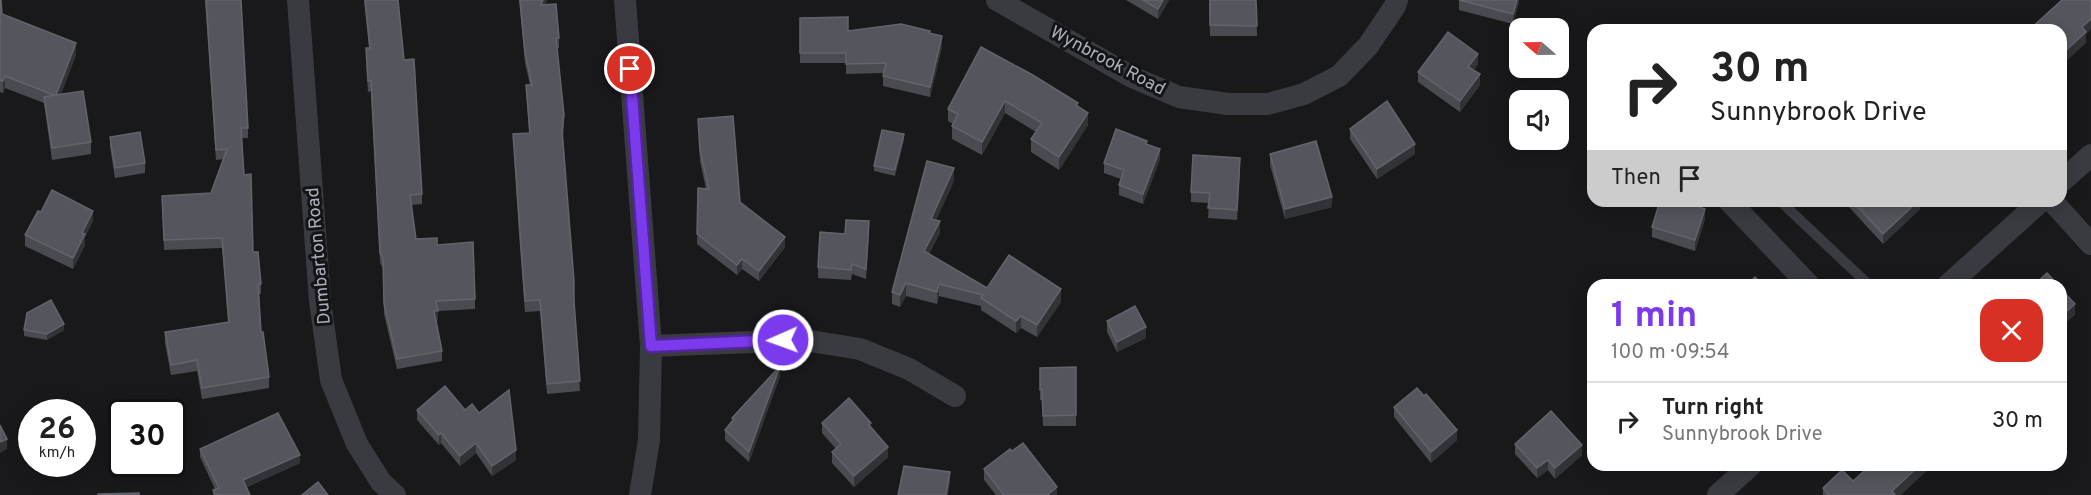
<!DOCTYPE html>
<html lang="en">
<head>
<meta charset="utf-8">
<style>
  body { margin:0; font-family:Overpass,sans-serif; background:#f2f2f2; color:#222; height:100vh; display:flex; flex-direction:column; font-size:22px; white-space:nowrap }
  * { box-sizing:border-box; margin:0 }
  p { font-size:20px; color:#767676 }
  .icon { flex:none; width:33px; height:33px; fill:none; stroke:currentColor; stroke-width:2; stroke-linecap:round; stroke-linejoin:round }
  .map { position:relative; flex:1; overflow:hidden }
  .details { position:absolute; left:1587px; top:279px; width:480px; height:192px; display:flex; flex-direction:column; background:#fff; border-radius:18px; box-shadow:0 3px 15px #0003 }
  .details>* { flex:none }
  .hud { position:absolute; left:1587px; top:24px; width:480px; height:183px; border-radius:18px; box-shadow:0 3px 15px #0003; background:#fff; color:#222; overflow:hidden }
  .needle { width:39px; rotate:290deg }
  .fabs { position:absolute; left:1509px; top:18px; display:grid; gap:12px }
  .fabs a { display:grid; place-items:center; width:60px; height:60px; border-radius:12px; background:#fff; box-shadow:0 3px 15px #0003; font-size:30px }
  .speed { position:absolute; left:18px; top:399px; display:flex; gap:12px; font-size:30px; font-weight:700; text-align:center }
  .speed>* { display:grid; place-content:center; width:78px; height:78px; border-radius:50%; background:#fff; box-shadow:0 3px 15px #0003; line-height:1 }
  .speed small { font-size:15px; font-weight:400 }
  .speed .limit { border:3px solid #111; border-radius:9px; background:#fff; color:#111 }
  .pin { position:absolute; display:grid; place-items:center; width:51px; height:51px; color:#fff; margin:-26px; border:3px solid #fff; border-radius:50%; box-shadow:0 2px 6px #0007 }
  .me { position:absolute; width:66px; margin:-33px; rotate:268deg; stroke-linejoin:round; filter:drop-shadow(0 0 4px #0008) }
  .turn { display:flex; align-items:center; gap:21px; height:126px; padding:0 24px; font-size:27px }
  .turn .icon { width:78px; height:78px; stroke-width:2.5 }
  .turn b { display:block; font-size:42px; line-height:51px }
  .then { display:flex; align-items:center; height:57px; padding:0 24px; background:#0003; gap:12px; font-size:22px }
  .round { display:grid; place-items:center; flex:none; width:63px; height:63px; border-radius:18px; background:#f2f2f2 }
  .summary { display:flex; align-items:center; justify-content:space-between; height:102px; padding:0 24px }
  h1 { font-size:36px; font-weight:700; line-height:45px; color:#7c3aed }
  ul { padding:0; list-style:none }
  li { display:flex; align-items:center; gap:18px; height:78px; padding:0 24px; border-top:2px solid #e0e0e0 }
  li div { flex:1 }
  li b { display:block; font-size:22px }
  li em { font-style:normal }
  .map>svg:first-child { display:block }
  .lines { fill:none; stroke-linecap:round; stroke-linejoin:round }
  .lane { stroke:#3a3b41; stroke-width:10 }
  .street { stroke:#3a3b41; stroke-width:22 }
  .wall { fill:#4a4b51 }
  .shaded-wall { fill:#323337 }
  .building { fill:#55565d; stroke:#62646c; stroke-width:1.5 }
  .route-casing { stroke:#51269a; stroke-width:15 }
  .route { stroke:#7c3aed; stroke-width:10 }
  .labels { text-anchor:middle; stroke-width:6; stroke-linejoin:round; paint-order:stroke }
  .street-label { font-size:18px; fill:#abafbc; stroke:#141417 }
</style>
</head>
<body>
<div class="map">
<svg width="2091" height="495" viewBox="0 0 2091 495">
  <rect width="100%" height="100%" fill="#19191c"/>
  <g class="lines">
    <polyline class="lane" points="1780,201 1869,285"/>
    <g class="street">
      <polyline points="298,0 320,301 331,380 357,444 381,482 395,495"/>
      <polyline points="625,0 651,346 649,440 640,495"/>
      <polyline points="997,0 1132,77 1179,97 1228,104 1268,104 1304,94 1339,76 1368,46 1395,6 1397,0"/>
      <polyline points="2061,182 2091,155"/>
      <polyline points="1729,201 1809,285"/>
      <polyline points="2052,201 2091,244"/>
      <polyline points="1948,285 2041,201"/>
      <polyline points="651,346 804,340 860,349 909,369 955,396"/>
      <polyline points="1718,495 1751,465"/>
    </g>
  </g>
  <g class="wall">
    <polygon points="0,0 2,14 76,55 61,94 91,142 91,154 52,160 44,103 5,88 3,93 0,92"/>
    <polygon points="205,0 241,0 248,128 248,138 242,138 244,175 253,252 261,284 261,294 259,294 261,332 269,377 269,388 202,399 197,371 171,375 165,343 165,332 228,323 222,248 164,250 162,196 211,193 224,159 216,160"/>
    <polygon points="364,0 398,0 404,60 422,194 422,204 411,205 416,239 437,245 475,299 475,309 438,311 438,321 436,321 442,351 442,361 397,369 384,314 383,268 380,263 371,91 368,92 366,58 366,48 369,48"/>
    <polygon points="519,0 547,0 545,5 559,38 559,48 557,48 564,126 563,136 580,391 547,394 540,311 525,312 519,235 513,134 529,133 526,85 530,85 525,63"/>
    <polygon points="1126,0 1169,0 1158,19"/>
    <polygon points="1209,0 1256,0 1257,36 1210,36"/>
    <polygon points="1459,0 1519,0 1519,2 1513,24 1459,10"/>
    <polygon points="800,18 848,31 930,33 942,47 930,97 883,86 883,73 846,74 846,63 800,63"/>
    <polygon points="981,47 1078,106 1088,125 1059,170 1031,152 1031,139 1036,132 1005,113 982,155 952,139 952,126 953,124 948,121 948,109"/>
    <polygon points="1478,64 1474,70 1480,85 1460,112 1418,82 1418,72"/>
    <polygon points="698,119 740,202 785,247 759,281 742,269 737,275 697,244 698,188 706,189 700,161"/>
    <polygon points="1350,129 1415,154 1377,179 1350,139"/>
    <polygon points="110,137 145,163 145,173 115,178 110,147"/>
    <polygon points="904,140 895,176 874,171 874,166"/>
    <polygon points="1147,144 1160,159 1143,204 1119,195 1119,185 1121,179 1104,173 1104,163"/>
    <polygon points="1270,154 1332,207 1285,219 1270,165"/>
    <polygon points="1240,169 1237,220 1208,218 1209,203 1191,202 1191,192"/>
    <polygon points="954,181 936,220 940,233 929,254 987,288 1061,302 1037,337 1021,328 1016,333 981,310 981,306 939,296 937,304 906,296 900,307 892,304 892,292"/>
    <polygon points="1848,201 1920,201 1920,209 1883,244 1848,206"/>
    <polygon points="41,212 93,221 85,237 85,245 73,269 25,246 25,235"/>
    <polygon points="1705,219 1695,251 1652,237 1652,227"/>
    <polygon points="869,232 866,279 852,274 851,280 818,278 818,267 845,234"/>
    <polygon points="1107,321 1146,338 1117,352 1107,332"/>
    <polygon points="24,330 64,330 47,340 24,336"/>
    <polygon points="1076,367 1076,426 1043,426 1042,400 1040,400 1040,368"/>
    <polygon points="780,376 749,462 725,440 725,430 732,421 732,418"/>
    <polygon points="1394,407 1457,440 1431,463 1394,417"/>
    <polygon points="417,410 465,410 516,460 492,476 476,453 460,466 441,443 439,445 417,420"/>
    <polygon points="822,423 871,428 888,457 854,487 832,463 832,452 836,449 822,433"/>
    <polygon points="32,429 32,452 27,450 27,440"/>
    <polygon points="1515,444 1582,455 1555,479 1548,470 1537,478 1515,454"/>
    <polygon points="200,449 300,463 247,487 250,495 213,495 213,490 215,489 200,457"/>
    <polygon points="984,469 1057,495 996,495 984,480"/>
    <polygon points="1853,481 1901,495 1823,495 1823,488"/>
  </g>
  <g class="shaded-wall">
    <polygon points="543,0 547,0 541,15 541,5"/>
    <polygon points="1163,0 1169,0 1158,19 1158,9"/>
    <polygon points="1517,0 1519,0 1519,2 1513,24 1513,14"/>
    <polygon points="2091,19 2091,29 2086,34 2086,43 2061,66 2061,55 2082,27"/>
    <polygon points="942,36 942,47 930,97 930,87"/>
    <polygon points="76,43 76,55 56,107 56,95"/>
    <polygon points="1478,54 1478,64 1468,78 1468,67"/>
    <polygon points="1480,74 1480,85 1460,112 1460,101"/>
    <polygon points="5,76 5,88 3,93 3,81"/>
    <polygon points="1005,101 1005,113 982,155 982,142"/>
    <polygon points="1088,113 1088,125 1059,170 1059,157"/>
    <polygon points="904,134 904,140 895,176 895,170"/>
    <polygon points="1415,144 1415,154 1377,179 1377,169"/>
    <polygon points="1160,149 1160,159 1143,204 1143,194"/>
    <polygon points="1240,158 1240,169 1237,220 1237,210"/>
    <polygon points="954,168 954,181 931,231 931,219"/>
    <polygon points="1332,197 1332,207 1285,219 1285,209"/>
    <polygon points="1918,201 1920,201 1920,209 1883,244 1883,234"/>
    <polygon points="1705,209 1705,219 1695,251 1695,240"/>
    <polygon points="93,211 93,221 85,237 85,245 73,269 73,258 82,233"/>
    <polygon points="869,221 869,232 866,279 866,269"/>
    <polygon points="940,221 940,233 924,263 924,251"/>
    <polygon points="785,237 785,247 759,281 759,271"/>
    <polygon points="742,259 742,269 737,275 737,265"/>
    <polygon points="906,283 906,296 900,307 900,295"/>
    <polygon points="939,284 939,296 937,304 937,292"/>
    <polygon points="1061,289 1061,302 1037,337 1037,325"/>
    <polygon points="2075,304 2075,315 2061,327 2061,316"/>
    <rect x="434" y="311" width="4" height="10"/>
    <polygon points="1021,316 1021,328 1016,333 1016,321"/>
    <polygon points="64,324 64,330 47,340 47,334"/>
    <polygon points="1146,327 1146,338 1117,352 1117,342"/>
    <polygon points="780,366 780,376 749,462 749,452"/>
    <polygon points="90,422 90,432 82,450 82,440"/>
    <polygon points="1457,430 1457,440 1431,463 1431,452"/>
    <polygon points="441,433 441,443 439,445 439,435"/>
    <polygon points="7,439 7,449 0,453 0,442"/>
    <polygon points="476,443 476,453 460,466 460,456"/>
    <polygon points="1582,445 1582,455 1555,479 1555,468"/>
    <polygon points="888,447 888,457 854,487 854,476"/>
    <polygon points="516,450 516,460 492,476 492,466"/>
    <polygon points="300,455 300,463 243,489 243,480"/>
    <polygon points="1548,460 1548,470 1537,478 1537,468"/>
    <polygon points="1920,465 1933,465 1901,495 1892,495 1892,491"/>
    <polygon points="950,472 950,483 948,495 946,495"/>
    <polygon points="1057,487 1057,495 1047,495"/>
  </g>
  <g class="building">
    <polygon points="0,0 1,0 2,14 76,43 56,95 83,91 91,142 52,148 44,97 54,95 5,76 3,81 0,80"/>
    <polygon points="206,0 241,0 248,128 241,128 244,175 251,174 253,252 258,252 261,284 258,284 261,332 263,332 269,377 202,388 197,360 171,365 165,332 229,322 222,238 164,240 162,196 211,193 227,149 216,150"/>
    <polygon points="365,0 398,0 404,60 414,59 422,194 410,195 416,239 437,238 437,245 473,242 475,299 436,301 438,311 434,311 442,351 397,359 384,304 383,258 380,253 371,81 368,81 366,48 370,48"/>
    <polygon points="520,0 543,0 541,5 556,4 559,38 556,38 564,115 562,130 574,281 574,301 580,381 547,384 540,300 525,301 513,134 530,133 526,85 532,85 525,53"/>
    <polygon points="1143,0 1163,0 1158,9"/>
    <polygon points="1210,0 1256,0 1257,26 1210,25"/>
    <polygon points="1459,0 1517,0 1513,14"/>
    <polygon points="2062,0 2091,0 2091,19 2082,27 2086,32 2061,55 2061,30 2029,30"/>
    <polygon points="848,17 848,31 901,24 930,31 929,33 942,36 930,87 883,76 886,63 846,64 846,53 800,53 800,18"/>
    <polygon points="1448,32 1478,54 1468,67 1480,74 1460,101 1418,72"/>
    <polygon points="981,47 1031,74 1078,103 1076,105 1088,113 1059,157 1031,139 1042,123 1005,101 982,142 952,126 958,114 948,109"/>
    <polygon points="1387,101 1415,144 1377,169 1350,129"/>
    <polygon points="733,116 740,202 785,237 759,271 742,259 737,265 697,234 698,188 709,189 700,151 698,119"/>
    <polygon points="1116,129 1147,141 1146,144 1160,149 1143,194 1119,185 1124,170 1104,163"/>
    <polygon points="882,130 904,134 895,170 874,166"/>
    <polygon points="140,132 145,163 115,168 110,137"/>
    <polygon points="1316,141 1332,197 1285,209 1270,154"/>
    <polygon points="1193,155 1240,158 1237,210 1208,208 1210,193 1191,192"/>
    <polygon points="927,161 954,168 931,219 940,221 924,251 987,288 1009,255 1061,289 1037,325 1021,316 1016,321 981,298 983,295 939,284 937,292 906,283 900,295 892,292"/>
    <polygon points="52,190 93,211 82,233 85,234 73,258 25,235 38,211 41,212"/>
    <polygon points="1660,201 1680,201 1705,209 1695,240 1652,227"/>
    <polygon points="1852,201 1918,201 1883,234"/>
    <polygon points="846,220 869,221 866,269 852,264 851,270 818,267 820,232 845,234"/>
    <polygon points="2047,273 2058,285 2034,285"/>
    <polygon points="1755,277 1763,285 1747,285"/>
    <polygon points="2061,289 2075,304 2061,316"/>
    <polygon points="51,300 64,324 47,334 24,330 27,313"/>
    <polygon points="1135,306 1146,327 1117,342 1107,321"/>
    <polygon points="780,366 749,452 725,430 734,419 732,418"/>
    <polygon points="1076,367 1076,415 1043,416 1042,390 1040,390 1040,368"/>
    <polygon points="445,386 465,410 472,404 479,413 509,390 516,450 492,466 476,443 460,456 441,433 439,435 417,410"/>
    <polygon points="1417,388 1424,396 1426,394 1457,430 1431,452 1394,407"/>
    <polygon points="849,398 871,423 869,425 888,447 854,476 832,452 841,444 822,423"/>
    <polygon points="41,403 65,412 38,412"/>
    <polygon points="1551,411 1582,445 1555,468 1548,460 1537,468 1515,444"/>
    <polygon points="278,413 300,455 243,480 250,495 215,495 213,490 219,488 200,449"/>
    <polygon points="82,419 90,422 82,440"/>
    <polygon points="0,425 7,439 0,442"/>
    <polygon points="32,429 32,442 27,440"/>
    <polygon points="1023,443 1057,487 1047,495 1004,495 984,469 1010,449 1012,451"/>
    <polygon points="1871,465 1920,465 1892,491 1895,495 1829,495 1823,488 1842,470 1853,481"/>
    <polygon points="904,466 950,472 946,495 898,495"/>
    <polygon points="318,482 328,495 302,495"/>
    <polygon points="139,493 139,495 98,495 98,494"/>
  </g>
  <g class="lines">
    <g class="route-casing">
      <polyline id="route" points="630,69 651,346 783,340"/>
    </g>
    <use href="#route" class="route"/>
  </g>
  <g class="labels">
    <g class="street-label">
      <text transform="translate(1108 60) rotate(28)" y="6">Wynbrook Road</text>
      <text transform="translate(318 256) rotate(-95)" y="6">Dumbarton Road</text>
    </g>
  </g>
</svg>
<div class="fabs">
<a><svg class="needle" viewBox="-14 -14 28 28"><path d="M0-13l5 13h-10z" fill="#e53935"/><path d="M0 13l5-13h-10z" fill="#767676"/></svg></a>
<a><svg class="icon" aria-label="sound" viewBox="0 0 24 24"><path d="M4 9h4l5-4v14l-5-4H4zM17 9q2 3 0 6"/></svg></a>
</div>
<div class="speed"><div>26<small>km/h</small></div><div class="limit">30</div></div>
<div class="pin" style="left:630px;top:69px;background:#d93025"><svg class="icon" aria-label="arrive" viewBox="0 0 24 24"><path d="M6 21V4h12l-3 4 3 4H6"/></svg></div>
<svg class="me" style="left:783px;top:340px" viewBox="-20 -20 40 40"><circle r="17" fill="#7c3aed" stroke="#fff" stroke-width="3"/><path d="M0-11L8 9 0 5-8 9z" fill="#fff"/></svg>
<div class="hud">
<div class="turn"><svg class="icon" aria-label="right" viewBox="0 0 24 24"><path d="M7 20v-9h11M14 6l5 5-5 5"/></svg><div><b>30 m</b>Sunnybrook Drive</div></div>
<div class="then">Then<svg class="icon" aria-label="arrive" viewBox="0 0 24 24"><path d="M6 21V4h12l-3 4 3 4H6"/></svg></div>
</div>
<section class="details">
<div class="summary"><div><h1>1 min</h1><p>100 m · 09:54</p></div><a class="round" style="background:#d93025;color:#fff"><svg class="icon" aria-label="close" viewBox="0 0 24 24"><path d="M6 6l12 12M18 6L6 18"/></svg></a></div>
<ul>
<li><svg class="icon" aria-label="right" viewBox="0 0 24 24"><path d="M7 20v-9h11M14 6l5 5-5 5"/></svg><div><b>Turn right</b><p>Sunnybrook Drive</p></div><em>30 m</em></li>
</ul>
</section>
</div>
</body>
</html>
